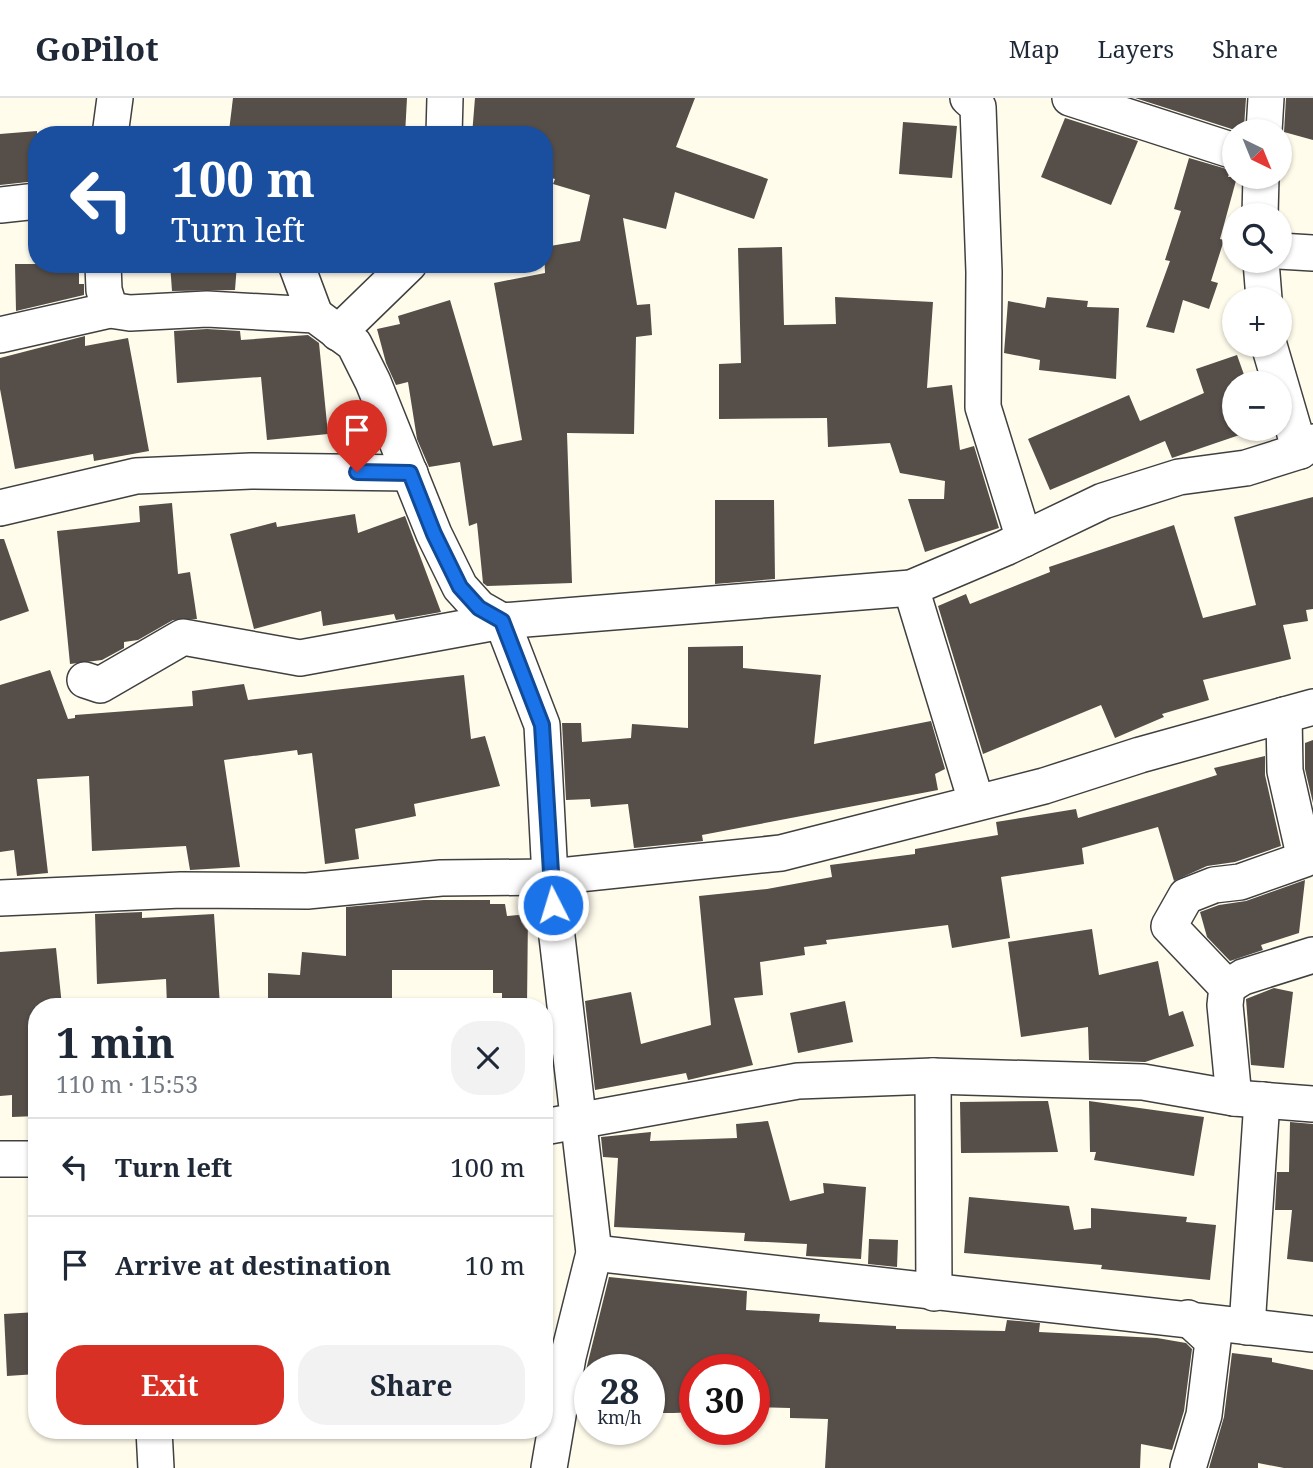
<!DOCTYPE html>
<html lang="en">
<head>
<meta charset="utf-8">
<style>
  body { margin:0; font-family:"Noto Serif",serif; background:#f2f2f3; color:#1f2937; height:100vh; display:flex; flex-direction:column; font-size:26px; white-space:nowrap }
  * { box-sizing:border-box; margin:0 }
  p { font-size:23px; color:#747a83 }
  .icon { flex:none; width:38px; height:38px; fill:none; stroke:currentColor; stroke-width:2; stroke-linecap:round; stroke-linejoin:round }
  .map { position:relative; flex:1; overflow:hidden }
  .side { position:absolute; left:28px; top:900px; width:525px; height:441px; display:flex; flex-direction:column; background:#fff; border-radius:28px; box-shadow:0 2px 5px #0004 }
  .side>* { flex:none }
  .banner { position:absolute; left:28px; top:28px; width:525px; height:147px; border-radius:28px; box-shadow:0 2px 5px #0004; background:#1a4fa0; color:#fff; overflow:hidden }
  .needle { width:46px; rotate:137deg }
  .fabs { position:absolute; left:1222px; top:21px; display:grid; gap:14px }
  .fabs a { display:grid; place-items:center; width:70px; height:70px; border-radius:50%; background:#fff; box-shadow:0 2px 5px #0004; font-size:35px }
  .speed { position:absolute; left:574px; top:1256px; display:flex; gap:14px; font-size:35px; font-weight:700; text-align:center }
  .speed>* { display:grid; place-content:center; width:91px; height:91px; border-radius:50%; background:#fff; box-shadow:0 2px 5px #0004; line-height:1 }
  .speed small { font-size:18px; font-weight:400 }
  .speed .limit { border:10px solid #d22; background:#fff; color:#111 }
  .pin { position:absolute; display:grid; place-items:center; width:60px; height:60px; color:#fff; margin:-72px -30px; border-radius:50% 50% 50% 0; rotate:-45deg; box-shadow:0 0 7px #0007 }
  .pin .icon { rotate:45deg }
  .me { position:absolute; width:77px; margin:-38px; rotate:355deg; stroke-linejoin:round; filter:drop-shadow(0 0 5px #0008) }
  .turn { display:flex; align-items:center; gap:24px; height:147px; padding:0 28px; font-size:32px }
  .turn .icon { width:91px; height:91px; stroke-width:2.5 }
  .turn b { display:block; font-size:49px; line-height:60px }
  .round { display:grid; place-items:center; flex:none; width:74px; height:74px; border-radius:28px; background:#f2f2f3 }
  .head { display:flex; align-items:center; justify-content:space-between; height:119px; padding:0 28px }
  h1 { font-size:42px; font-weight:700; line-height:52px }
  .button { display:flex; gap:14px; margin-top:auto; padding:14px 28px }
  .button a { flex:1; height:80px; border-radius:28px; background:#d93025; color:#fff; font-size:28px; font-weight:700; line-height:80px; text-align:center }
  .button a+a { background:#f2f2f3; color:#1f2937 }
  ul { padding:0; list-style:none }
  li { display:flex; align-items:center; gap:21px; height:98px; padding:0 28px; border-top:2px solid #e0e1e3 }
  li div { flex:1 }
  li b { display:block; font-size:26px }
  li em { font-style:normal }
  header { display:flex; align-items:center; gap:42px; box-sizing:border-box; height:98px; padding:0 35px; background:#fff; border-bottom:2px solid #e0e1e3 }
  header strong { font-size:33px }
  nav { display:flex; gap:38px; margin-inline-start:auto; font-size:24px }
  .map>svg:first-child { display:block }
  .building { fill:#564e49 }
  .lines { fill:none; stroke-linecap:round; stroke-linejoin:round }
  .minor-casing { stroke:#404040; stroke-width:38 }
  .minor { stroke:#fff; stroke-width:35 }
  .route-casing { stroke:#114b97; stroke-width:18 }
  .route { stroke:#1a73e8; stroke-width:12 }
</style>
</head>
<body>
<header>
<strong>GoPilot</strong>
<nav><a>Map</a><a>Layers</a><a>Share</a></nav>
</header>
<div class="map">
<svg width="1313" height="1370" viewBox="0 0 1313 1370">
  <rect width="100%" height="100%" fill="#fffcec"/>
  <g class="building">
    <polygon points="233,0 407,0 405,37 264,37 229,33"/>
    <polygon points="475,0 695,0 676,49 768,81 754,121 675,94 666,131 623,120 637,207 650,206 652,237 636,239 634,336 567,335 572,485 487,488 483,485 477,425 469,428 460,364 429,369 417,341 408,284 396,287 386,265 377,231 400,226 398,218 450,202 493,348 522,342 494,185 545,175 544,149 580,143 590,97 553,86 555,81 544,78 544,37 472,37"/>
    <polygon points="1135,0 1246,0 1244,29 1243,33 1238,33"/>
    <polygon points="1286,0 1313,0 1313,42 1284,34"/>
    <polygon points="1065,20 1138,43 1111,107 1041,79"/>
    <polygon points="903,24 957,28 952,80 899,76"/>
    <polygon points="37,33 37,83 0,87 0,36"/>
    <polygon points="1189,60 1230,72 1228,79 1237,79 1220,141 1224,142 1211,183 1218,185 1209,211 1183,202 1174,235 1146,229 1170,163 1165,162 1181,113 1174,111"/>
    <polygon points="782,149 784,227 836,226 835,199 933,204 927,290 952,287 960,352 974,348 999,430 925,454 908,401 944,401 945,383 900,375 890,345 828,349 827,320 719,321 719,266 741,265 738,150"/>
    <polygon points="15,166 79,166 79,186 84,186 84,197 16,213"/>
    <polygon points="170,166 237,166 235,192 172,193"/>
    <polygon points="1047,199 1088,203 1087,209 1119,210 1116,281 1039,272 1040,262 1004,255 1008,203 1045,210"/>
    <polygon points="207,231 240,233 241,242 308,237 319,245 328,336 267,342 261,279 177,285 174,233"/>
    <polygon points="85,238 85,248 128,240 149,353 94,363 93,356 15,371 0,291 0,260"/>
    <polygon points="1237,257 1247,285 1234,285 1234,331 1257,331 1172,360 1165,343 1050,392 1028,341 1129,297 1140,323 1204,295 1196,271"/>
    <polygon points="1313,399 1313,511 1306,512 1308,523 1283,527 1291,561 1203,582 1209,602 1162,616 1164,619 1115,640 1101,607 983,656 938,508 966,496 970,506 1050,474 1049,469 1174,427 1203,520 1256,507 1234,419"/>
    <polygon points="715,402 774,402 775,481 715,486"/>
    <polygon points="172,405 178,476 190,474 197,521 173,522 138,542 124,544 124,550 102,562 70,566 57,433 140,424 139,408"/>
    <polygon points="355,416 358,435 405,418 441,514 396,522 394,516 323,528 321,513 254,531 230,436 276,424 277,429"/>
    <polygon points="0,441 4,441 29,513 0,523"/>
    <polygon points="743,548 743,570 821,577 814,646 931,623 945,671 935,676 938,692 702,737 703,743 634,750 628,706 591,709 590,701 566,702 562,625 581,625 582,644 631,640 632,626 688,630 688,549"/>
    <polygon points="50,572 68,621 75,620 75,617 193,608 192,593 244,586 248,602 464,577 471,641 485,638 500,688 414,706 416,718 355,731 359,761 325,766 312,655 298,657 297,652 224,662 240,769 190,772 186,748 92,753 89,678 37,681 48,775 17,778 14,752 0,754 0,587"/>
    <polygon points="1313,642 1313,705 1305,671 1305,645"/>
    <polygon points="1265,658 1265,677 1281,748 1235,764 1207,768 1174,783 1158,729 1082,750 1084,766 1001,779 1010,840 952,850 948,827 826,842 827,846 804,849 805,857 760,864 763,897 734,900 753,967 688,982 686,975 595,992 585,903 631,894 641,946 711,927 699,798 767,791 832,779 830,767 915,756 915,751 998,737 996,724 1076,711 1078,720 1217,677 1214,670"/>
    <polygon points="1305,782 1299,835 1261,847 1263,852 1230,863 1207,839 1200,814 1219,807 1246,803"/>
    <polygon points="424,802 490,802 490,806 505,806 507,818 528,816 527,908 502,908 502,895 493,895 493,872 392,872 392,906 268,908 268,875 300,877 302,854 346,858 346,809"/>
    <polygon points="142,814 142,820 214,816 220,908 167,908 166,881 97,886 95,816"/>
    <polygon points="1092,831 1099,877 1158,863 1169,918 1183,913 1194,948 1145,964 1089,962 1088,929 1021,939 1008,844"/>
    <polygon points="56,850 62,908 37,908 37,1018 12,1019 12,997 0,998 0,854"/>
    <polygon points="1274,890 1293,894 1284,970 1251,967 1246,901"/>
    <polygon points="845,903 853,944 798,955 790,915"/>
    <polygon points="1048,1003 1058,1054 961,1055 960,1004"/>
    <polygon points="1089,1003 1204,1019 1194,1078 1094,1062 1096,1054 1090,1054"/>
    <polygon points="768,1023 790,1103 824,1095 823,1085 866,1089 861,1161 806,1158 807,1146 744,1143 745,1135 614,1129 618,1060 603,1059 601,1039 651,1034 650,1043 737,1040 736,1026"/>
    <polygon points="1290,1024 1313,1026 1313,1164 1287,1161 1292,1112 1275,1112 1277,1074 1289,1074"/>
    <polygon points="969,1099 1069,1108 1074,1132 1091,1130 1091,1110 1187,1119 1186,1124 1216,1127 1210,1182 1101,1171 1102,1167 964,1155"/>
    <polygon points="869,1141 898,1142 897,1169 868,1166"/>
    <polygon points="609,1179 747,1193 746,1212 820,1216 819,1224 896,1228 896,1231 1005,1233 1007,1222 1040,1225 1039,1234 1157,1240 1186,1245 1192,1251 1184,1313 1172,1352 1141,1346 1140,1370 825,1370 828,1321 790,1320 790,1310 758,1309 760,1272 695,1272 695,1314 674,1315 649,1315 649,1272 586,1272"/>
    <polygon points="37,1214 37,1276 7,1278 4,1216"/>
    <polygon points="1232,1255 1272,1260 1272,1264 1313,1272 1313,1370 1284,1370 1258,1365 1258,1370 1209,1370 1224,1319"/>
  </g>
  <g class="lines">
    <g class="minor-casing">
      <g id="minor">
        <polyline points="968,0 978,9 984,174 983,309 1024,441"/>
        <polyline points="1070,0 1234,53"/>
        <polyline points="1264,33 1266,0"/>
        <polyline points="110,37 115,0"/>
        <polyline points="444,37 445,0"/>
        <polyline points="0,107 37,103"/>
        <polyline points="1260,117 1261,79"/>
        <polyline points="1279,153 1313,155"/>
        <polyline points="1261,163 1264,201"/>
        <polyline points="103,166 104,192 110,212"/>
        <polyline points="296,166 315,217"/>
        <polyline points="338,235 409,166"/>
        <polyline points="0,237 110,212 130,215 207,211 315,217 354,246 373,284 434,436 460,489 479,510 502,523 542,627 550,779 594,1155 568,1259 549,1370"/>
        <polyline points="1269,247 1300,353"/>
        <polyline points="0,410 136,378 251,373 410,375"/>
        <polyline points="911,490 976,703"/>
        <polyline points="85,582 100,587 183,539 300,560 502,523 911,490 1005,450 1103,403 1179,379 1246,370 1300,353 1313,344"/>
        <polyline points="0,800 181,792 307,793 441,780 550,779 781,755 1044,688 1140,657 1313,609"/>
        <polyline points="1227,889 1243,879 1313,857"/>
        <polyline points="933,978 934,1195"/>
        <polyline points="1234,1000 1225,907 1227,889 1169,828 1186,798 1214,787 1240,784 1305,761 1285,673 1284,617"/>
        <polyline points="544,1029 798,983 933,978 1143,984 1234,1000 1313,1006"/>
        <polyline points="0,1061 37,1061"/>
        <polyline points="594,1155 1313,1236"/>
        <polyline points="1188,1220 1213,1243 1204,1317 1188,1370"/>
        <polyline points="1247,1229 1262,1002"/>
        <polyline points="154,1332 156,1370"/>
      </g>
    </g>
    <use href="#minor" class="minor"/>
  </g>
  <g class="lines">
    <g class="route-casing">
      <polyline id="route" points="357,374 410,375 434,436 460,489 479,510 502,523 542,627 553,807"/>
    </g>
    <use href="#route" class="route"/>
  </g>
</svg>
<div class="fabs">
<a><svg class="needle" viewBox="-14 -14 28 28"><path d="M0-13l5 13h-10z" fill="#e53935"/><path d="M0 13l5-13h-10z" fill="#747a83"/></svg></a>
<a><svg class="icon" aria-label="search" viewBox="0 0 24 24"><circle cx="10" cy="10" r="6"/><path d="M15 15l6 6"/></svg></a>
<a>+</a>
<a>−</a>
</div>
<div class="speed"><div>28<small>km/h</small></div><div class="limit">30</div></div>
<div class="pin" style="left:357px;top:374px;background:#d93025"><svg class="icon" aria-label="arrive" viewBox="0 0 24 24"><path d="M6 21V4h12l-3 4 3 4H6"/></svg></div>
<svg class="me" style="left:553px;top:807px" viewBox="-20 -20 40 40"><circle r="17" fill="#1a73e8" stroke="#fff" stroke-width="3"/><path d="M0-11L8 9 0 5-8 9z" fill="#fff"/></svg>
<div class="banner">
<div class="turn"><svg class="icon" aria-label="left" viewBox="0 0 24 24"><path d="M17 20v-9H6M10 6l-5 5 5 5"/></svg><div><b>100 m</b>Turn left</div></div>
</div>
<section class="side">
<div class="head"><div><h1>1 min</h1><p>110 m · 15:53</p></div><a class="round"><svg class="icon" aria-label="close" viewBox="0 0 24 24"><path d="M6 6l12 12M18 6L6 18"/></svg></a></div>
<ul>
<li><svg class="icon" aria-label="left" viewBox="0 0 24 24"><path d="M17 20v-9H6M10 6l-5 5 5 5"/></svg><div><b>Turn left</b></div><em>100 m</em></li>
<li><svg class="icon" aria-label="arrive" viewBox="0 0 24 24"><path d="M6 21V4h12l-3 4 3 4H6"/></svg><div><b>Arrive at destination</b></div><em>10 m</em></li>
</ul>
<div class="button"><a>Exit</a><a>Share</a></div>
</section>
</div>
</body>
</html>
